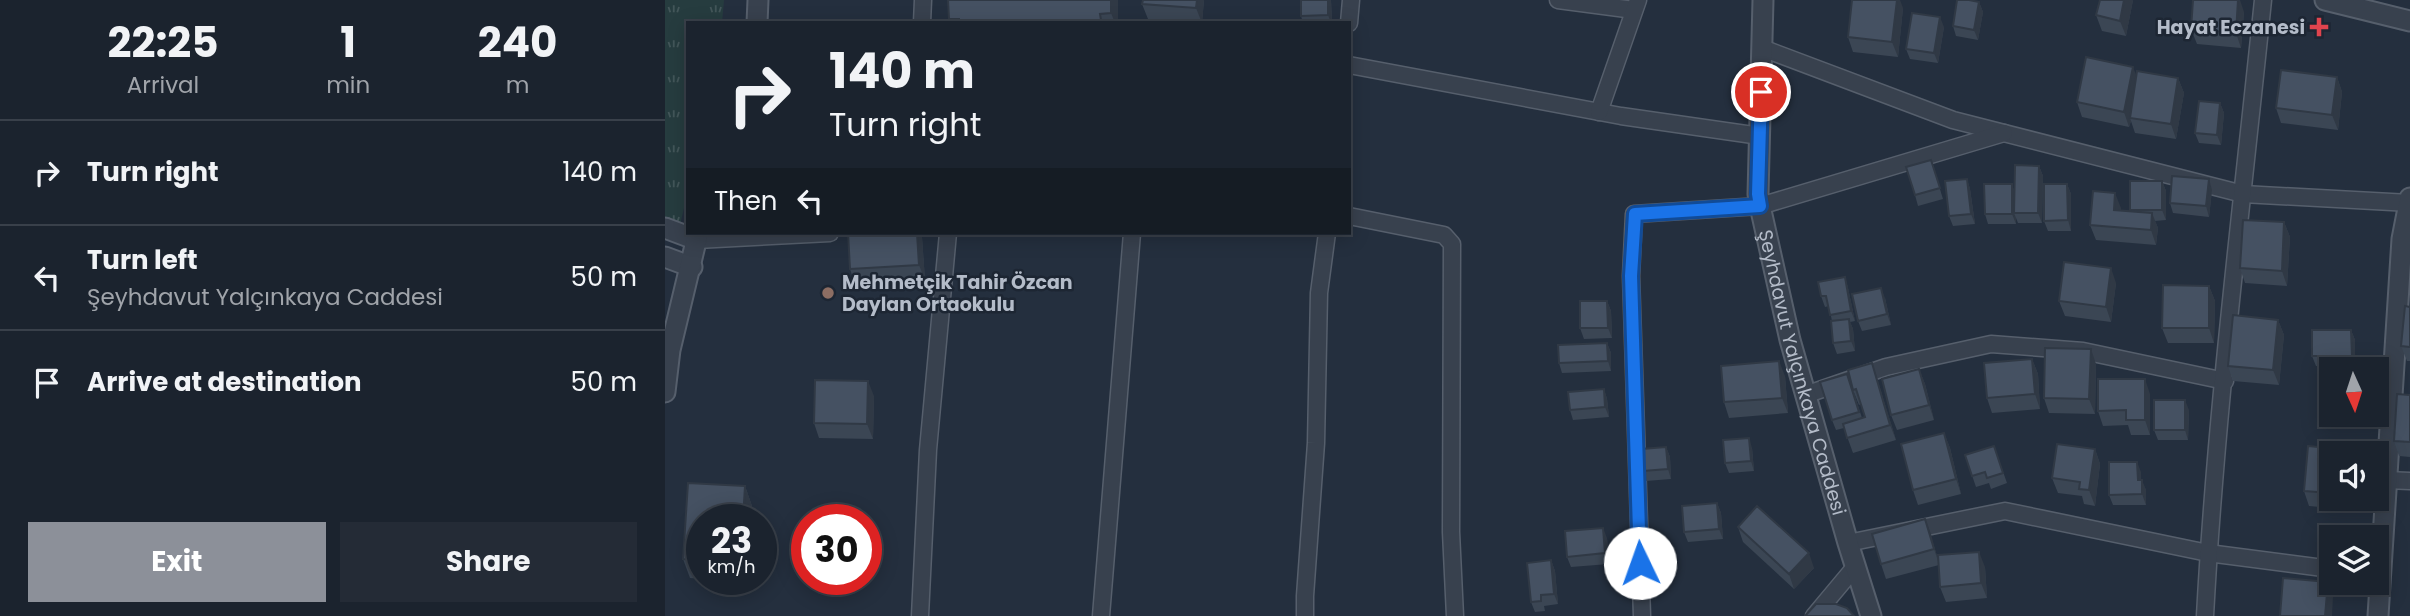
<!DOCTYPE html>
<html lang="en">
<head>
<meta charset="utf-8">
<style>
  body { margin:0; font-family:Poppins,sans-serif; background:#242b36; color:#f1f3f6; height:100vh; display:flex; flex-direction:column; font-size:26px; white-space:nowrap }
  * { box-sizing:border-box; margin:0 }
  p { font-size:23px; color:#a0a4aa }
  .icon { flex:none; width:38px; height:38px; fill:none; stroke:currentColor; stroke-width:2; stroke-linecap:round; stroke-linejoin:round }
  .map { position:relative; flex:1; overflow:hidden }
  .panel { display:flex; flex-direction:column; background:#1b232e; width:665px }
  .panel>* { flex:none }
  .guide { position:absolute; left:21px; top:21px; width:665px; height:214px; border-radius:0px; box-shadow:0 4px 18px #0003,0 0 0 2px #39404a; background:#1b232e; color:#f1f3f6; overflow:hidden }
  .needle { width:46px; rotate:177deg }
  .fabs { position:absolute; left:1654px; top:357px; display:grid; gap:14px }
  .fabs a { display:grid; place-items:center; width:70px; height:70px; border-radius:0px; background:#1b232e; box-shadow:0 4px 18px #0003,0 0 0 2px #39404a; font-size:35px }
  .speed { position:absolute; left:21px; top:504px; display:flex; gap:14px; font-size:35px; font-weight:700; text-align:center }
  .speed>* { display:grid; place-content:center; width:91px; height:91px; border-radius:50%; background:#1b232e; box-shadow:0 4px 18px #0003,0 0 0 2px #39404a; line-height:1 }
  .speed small { font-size:18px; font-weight:400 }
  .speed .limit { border:10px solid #d22; background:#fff; color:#111 }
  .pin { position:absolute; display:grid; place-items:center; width:60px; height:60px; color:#fff; margin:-30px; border:4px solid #fff; border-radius:50%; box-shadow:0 2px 7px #0007 }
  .me { position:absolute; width:77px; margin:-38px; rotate:357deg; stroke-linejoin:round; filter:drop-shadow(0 0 5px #0008) }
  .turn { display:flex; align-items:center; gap:24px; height:147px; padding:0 28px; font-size:32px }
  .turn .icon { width:91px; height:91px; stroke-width:2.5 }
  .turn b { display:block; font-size:49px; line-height:60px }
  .then { display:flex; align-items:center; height:66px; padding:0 28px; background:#0003; gap:14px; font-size:26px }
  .eta { display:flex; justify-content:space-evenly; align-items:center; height:119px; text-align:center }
  .eta b { font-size:42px; font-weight:700; line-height:49px }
  .primary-button { display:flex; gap:14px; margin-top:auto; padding:14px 28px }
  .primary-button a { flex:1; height:80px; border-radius:0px; background:#8c9099; color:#fff; font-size:28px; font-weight:700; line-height:80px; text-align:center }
  .primary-button a+a { background:#242b36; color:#f1f3f6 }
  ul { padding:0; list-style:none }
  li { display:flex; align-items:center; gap:21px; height:105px; padding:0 28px; border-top:2px solid #39404a }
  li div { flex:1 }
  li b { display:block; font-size:26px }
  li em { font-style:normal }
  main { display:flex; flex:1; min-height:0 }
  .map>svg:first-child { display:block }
  .grass { fill:url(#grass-tufts) }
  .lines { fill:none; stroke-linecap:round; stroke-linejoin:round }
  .minor-casing { stroke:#565f6c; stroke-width:19 }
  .tertiary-casing { stroke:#565f6c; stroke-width:23 }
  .minor { stroke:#38414e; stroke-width:16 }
  .tertiary { stroke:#38414e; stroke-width:19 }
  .wall { fill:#3b4654 }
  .shaded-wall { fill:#303945 }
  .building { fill:#455162; stroke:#303945; stroke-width:2 }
  .route-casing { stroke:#114b97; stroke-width:18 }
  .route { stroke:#1a73e8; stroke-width:12 }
  .health-dot { fill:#e0444e; stroke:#1d2633; stroke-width:2.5 }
  .education-dot { fill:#8d6e63; stroke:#1d2633; stroke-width:2.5 }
  .labels { text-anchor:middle; stroke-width:5; stroke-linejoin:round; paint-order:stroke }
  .poi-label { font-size:19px; font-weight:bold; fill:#b4bcc9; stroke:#1d2633; text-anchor:end }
  .street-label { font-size:19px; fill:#b4bcc9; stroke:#1d2633 }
</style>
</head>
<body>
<main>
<section class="panel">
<div class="eta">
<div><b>22:25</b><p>Arrival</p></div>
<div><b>1</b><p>min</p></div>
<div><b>240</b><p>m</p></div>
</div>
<ul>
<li><svg class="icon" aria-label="right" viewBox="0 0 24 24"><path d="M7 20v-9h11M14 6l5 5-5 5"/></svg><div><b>Turn right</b></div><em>140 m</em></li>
<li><svg class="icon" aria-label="left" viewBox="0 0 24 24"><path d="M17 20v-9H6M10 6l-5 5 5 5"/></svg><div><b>Turn left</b><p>Şeyhdavut Yalçınkaya Caddesi</p></div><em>50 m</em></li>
<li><svg class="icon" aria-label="arrive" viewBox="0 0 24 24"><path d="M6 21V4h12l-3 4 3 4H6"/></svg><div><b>Arrive at destination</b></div><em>50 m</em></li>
</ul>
<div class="primary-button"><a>Exit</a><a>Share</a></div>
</section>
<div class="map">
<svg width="1745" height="616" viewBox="0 0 1745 616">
  <defs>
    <pattern id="grass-tufts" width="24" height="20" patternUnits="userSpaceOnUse" patternTransform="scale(1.75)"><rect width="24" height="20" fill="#263c3f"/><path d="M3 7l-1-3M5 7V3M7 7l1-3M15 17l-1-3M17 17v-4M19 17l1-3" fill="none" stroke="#435659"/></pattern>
  </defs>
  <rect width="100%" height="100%" fill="#242f3e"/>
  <polygon class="grass" points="0,0 59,0 57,23 23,23 23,191 14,229 0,225"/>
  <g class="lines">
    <g class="minor-casing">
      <g id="minor">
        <polyline points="893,0 969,10"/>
        <polyline points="257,23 258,0"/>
        <polyline points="684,23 686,0"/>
        <polyline points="1097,48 1288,120 1578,194 1745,203"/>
        <polyline points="684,65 956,116 1095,136"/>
        <polyline points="934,112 973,0"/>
        <polyline points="684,216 779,235 787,244 786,532 790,616"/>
        <polyline points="32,240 165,233"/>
        <polyline points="1140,395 1221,367 1326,344 1418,351 1560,381"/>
        <polyline points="1721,480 1745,481"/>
        <polyline points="1183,543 1340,511 1543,553 1666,569"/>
        <polyline points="255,616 263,450 283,233"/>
        <polyline points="436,616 467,233"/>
        <polyline points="640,616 640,596 651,443 654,293 662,233"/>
        <polyline points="977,616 966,276 969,214 1095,206 1339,133"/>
        <polyline points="1149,616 1190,567"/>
        <path d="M1540,616C1551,410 1577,205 1598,0"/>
      </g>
    </g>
    <g class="tertiary-casing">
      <g id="tertiary">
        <path id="s1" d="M1098,0L1093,194L1095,206L1125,340L1183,543L1206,616"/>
        <polyline points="1660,0 1745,21"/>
        <polyline points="92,23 93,0"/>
        <polyline points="0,228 32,240"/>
        <polyline points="0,257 27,267"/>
        <polyline points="0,392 5,350 33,233"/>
        <polyline points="1713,616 1737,239 1745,198"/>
      </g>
    </g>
    <use href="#minor" class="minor"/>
    <use href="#tertiary" class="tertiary"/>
  </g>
  <g class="wall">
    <polygon points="453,0 453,23 285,23 284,19"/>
    <polygon points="478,0 539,0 537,23 483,19 477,4"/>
    <polygon points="636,0 666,0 667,23 638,23 636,16"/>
    <polygon points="1468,0 1461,36 1437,31 1431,15"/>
    <polygon points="1314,2 1318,12 1313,40 1291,36 1288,26"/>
    <polygon points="1238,8 1233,57 1188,52 1183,37"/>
    <polygon points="1579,12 1576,48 1532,44 1526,29"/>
    <polygon points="1279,27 1273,63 1245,59 1241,49"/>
    <polygon points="1471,75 1513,78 1519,93 1511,139 1470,133 1466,121 1464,127 1417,117 1412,102"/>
    <polygon points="1672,77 1677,92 1673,130 1616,123 1611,108"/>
    <polygon points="1555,103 1559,113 1556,145 1534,143 1530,133"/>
    <polygon points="1266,160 1278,199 1253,206 1250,195"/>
    <polygon points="1374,166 1378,176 1377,223 1353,223 1351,218 1351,224 1323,224 1320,214 1347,184 1349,191"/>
    <polygon points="1302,179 1305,189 1310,224 1288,226 1284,216"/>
    <polygon points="1497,181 1501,191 1501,220 1490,221 1493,228 1491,245 1431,240 1425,225 1456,208 1456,210 1465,211"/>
    <polygon points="1402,184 1406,194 1406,231 1383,231 1379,221"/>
    <polygon points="1547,190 1544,217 1508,213 1505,203"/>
    <polygon points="1619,222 1625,237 1622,286 1580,283 1575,268"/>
    <polygon points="183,233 256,233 257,237 260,280 190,284 185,269"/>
    <polygon points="1180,277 1183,288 1190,321 1185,322 1188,329 1190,351 1172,354 1168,343 1167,321 1164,306 1160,307 1156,296"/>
    <polygon points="1451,283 1446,322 1400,316 1394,301"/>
    <polygon points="1544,286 1550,301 1549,343 1503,343 1497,328"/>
    <polygon points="1220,298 1226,325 1197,331 1193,321"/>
    <polygon points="942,301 946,311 947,338 919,339 915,328"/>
    <polygon points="1745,307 1745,361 1742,361 1736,346"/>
    <polygon points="1613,320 1619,335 1614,385 1568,381 1563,366"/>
    <polygon points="1686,330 1690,340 1690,366 1651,366 1647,356"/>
    <polygon points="942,343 946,353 946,371 897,373 894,363"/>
    <polygon points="1367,359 1373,374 1375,409 1327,413 1322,398"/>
    <polygon points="1207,363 1231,440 1188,453 1179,428 1171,430 1167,420 1186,384 1197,418 1200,417 1196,404 1194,405 1188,390"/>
    <polygon points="1431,364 1430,414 1384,413 1379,398"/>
    <polygon points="1254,369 1260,384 1269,420 1232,430 1226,415"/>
    <polygon points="1120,376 1123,413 1064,418 1059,402"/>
    <polygon points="939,389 942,399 944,417 908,420 905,410"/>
    <polygon points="1485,394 1485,435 1466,435 1463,425 1438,426 1433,411"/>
    <polygon points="1745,395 1745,457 1734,456 1729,441"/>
    <polygon points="209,396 208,439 154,438 149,423"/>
    <polygon points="1524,410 1523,440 1493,440 1489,430"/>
    <polygon points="1279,433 1285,448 1296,494 1253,505 1248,490"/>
    <polygon points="1329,446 1342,483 1326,489 1324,483 1311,487 1300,455"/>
    <polygon points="1643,446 1686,450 1687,453 1666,453 1666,499 1688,499 1687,510 1644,506 1639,491"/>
    <polygon points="1001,447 1005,457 1006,479 981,481 978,471"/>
    <polygon points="1087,448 1089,471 1064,473 1060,463"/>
    <polygon points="1430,449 1435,464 1430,506 1419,504 1417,496 1393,493 1387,478"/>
    <polygon points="1476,472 1476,480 1481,490 1481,505 1448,505 1444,495"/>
    <polygon points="23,483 80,486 87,506 87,520 37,520 37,579 25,578 18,559"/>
    <polygon points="1052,503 1056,513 1058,539 1023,542 1019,532"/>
    <polygon points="1260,519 1274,562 1320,567 1322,598 1281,602 1275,587 1274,565 1221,579 1216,564"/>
    <polygon points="1073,527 1149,568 1129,589 1078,542"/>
    <polygon points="942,538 944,564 906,567 902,557"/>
    <polygon points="886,560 890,571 893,604 879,606 880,611 870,612 866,602"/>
    <polygon points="38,579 83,579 83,582"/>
  </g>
  <g class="shaded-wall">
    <polygon points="446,0 453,0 453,23 450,23 446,13"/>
    <polygon points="532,0 539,0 537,23 531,8"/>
    <polygon points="663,0 666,0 667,23 666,23 663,15"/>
    <polygon points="1232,0 1235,0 1238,8 1233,57 1227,42"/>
    <polygon points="1459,0 1468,0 1461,36 1455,21"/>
    <polygon points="1573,0 1575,0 1579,12 1576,48 1571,33"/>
    <polygon points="1314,2 1318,12 1313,40 1309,30"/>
    <polygon points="1275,17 1279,27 1273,63 1269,53"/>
    <polygon points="1468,67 1474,82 1465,118 1466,121 1464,127 1459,112"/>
    <polygon points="1672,77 1677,92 1673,130 1667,115"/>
    <polygon points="1513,78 1519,93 1511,139 1506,124"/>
    <polygon points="1555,103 1559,113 1556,145 1552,135"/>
    <polygon points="1374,166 1378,176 1377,223 1373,213"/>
    <polygon points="1302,179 1305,189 1310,224 1306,214"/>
    <polygon points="1544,179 1547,190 1544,217 1541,206"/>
    <polygon points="1497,181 1501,191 1501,220 1497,210"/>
    <polygon points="1347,184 1350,194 1349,213 1351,218 1351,224 1347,214"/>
    <polygon points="1402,184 1406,194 1406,231 1403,220"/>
    <polygon points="1450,193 1456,208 1455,225 1449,210"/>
    <polygon points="1487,213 1493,228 1491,245 1486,230"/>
    <polygon points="1619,222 1625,237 1622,286 1617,271"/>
    <polygon points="252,233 256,233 257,237 260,280 254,265"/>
    <polygon points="1446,268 1451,283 1446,322 1441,307"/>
    <polygon points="1180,277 1183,288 1190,321 1186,311"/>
    <polygon points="1544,286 1550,301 1549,343 1544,328"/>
    <polygon points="1216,288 1220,298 1226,325 1222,314"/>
    <polygon points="942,301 946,311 947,338 943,328"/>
    <polygon points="1184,319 1188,329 1190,351 1186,341"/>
    <polygon points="1613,320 1619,335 1614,385 1608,370"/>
    <polygon points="1686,330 1690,340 1690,366 1687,356"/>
    <polygon points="942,343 946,353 946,371 943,361"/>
    <polygon points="1426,349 1431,364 1430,414 1424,399"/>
    <polygon points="1367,359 1373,374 1375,409 1370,394"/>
    <polygon points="1114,361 1120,376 1123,413 1117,398"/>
    <polygon points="1207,363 1212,378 1231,440 1225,425"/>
    <polygon points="1254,369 1260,384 1269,420 1264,405"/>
    <polygon points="1480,379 1485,394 1485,435 1480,420"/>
    <polygon points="203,381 209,396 208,439 202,424"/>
    <polygon points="939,389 942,399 944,417 940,407"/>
    <polygon points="1520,400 1524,410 1523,440 1520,430"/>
    <polygon points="1279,433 1285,448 1296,494 1291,479"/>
    <polygon points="1084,438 1087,448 1089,471 1086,461"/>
    <polygon points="1001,447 1005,457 1006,479 1003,469"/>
    <polygon points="1430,449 1435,464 1430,506 1424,490"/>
    <polygon points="1472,462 1476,472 1476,490 1473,480"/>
    <polygon points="1477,480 1481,490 1481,505 1477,494"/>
    <polygon points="80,486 87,506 87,520 78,520"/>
    <polygon points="1683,499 1688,499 1687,510"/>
    <polygon points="1052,503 1056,513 1058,539 1054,529"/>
    <polygon points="1260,519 1266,534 1274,564 1269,549"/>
    <polygon points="938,528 942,538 944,564 940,553"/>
    <polygon points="1314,552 1320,567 1322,598 1316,583"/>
    <polygon points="1144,553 1149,568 1129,589 1124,574"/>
    <polygon points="886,560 890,571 893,604 889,594"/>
    <polygon points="1663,582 1668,597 1667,616 1660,616"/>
  </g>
  <g class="building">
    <polygon points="283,0 446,0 446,13 435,14 436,20 348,23 294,23 294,19 284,19"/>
    <polygon points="478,0 532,0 531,8 477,4"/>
    <polygon points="636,0 663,0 663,15 636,16"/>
    <polygon points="1187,0 1232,0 1227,42 1183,37"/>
    <polygon points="1292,0 1304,0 1314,2 1309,30 1288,26"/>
    <polygon points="1435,0 1459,0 1455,21 1431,15"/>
    <polygon points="1528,0 1573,0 1571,33 1526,29"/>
    <polygon points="1247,13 1275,17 1269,53 1241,49"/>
    <polygon points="1421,57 1468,67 1459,112 1412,102"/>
    <polygon points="1616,70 1672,77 1667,115 1611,108"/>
    <polygon points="1472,71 1513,78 1506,124 1465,118"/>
    <polygon points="1534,101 1555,103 1552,135 1530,133"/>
    <polygon points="1266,160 1275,188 1250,195 1241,167"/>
    <polygon points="1350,165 1374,166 1373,213 1349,213"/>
    <polygon points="1507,176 1544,179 1541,206 1505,203"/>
    <polygon points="1302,179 1306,214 1284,216 1280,181"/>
    <rect x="1465" y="181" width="32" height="29"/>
    <polygon points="1319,184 1347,184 1347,214 1320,214"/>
    <polygon points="1379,184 1402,184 1403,220 1379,221"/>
    <polygon points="1428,191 1450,193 1449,210 1487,213 1486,230 1425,225"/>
    <polygon points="1578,220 1619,222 1617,271 1575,268"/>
    <polygon points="183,233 252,233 254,265 185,269"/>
    <polygon points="1399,262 1446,268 1441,307 1394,301"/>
    <polygon points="1180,277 1186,311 1165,315 1161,296 1156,296 1153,282"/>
    <polygon points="1498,285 1544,286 1544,328 1497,328"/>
    <polygon points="1216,288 1222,314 1193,321 1187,294"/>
    <polygon points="915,301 942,301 943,328 915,328"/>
    <polygon points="1740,306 1745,307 1745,347 1736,346"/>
    <polygon points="1568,315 1613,320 1608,370 1563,366"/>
    <polygon points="1184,319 1186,341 1168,343 1166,321"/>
    <polygon points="1647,330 1686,330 1687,356 1647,356"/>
    <polygon points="942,343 943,361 894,363 893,345"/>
    <polygon points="1380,348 1426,349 1424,399 1379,398"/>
    <polygon points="1367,359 1370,394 1322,398 1319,363"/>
    <polygon points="1114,361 1117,398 1059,402 1056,366"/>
    <polygon points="1207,363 1225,425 1182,438 1178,424 1200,417 1191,389 1188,390 1183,370"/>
    <polygon points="1254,369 1264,405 1226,415 1217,379"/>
    <polygon points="1182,374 1194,412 1167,420 1155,382"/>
    <polygon points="1433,379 1480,379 1480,420 1461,420 1461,410 1433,411"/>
    <polygon points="150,380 203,381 202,424 149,423"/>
    <polygon points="939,389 940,407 905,410 903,392"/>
    <polygon points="1732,394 1745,395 1745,442 1729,441"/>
    <rect x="1489" y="400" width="31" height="30"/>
    <polygon points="1279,433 1291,479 1248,490 1236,444"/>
    <polygon points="1084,438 1086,461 1060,463 1058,440"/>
    <polygon points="1392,444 1430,449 1424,490 1414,489 1415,482 1387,478"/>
    <polygon points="1329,446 1338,473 1322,478 1320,472 1307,476 1300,455"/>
    <polygon points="1643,446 1686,450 1685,453 1666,453 1666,493 1639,491"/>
    <polygon points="1001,447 1003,469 978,471 976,449"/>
    <polygon points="1444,462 1472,462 1473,480 1477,480 1477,494 1444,495"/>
    <polygon points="23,483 80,486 78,520 37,520 37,560 18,559"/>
    <polygon points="1052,503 1054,529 1019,532 1017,506"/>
    <polygon points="1092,506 1144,553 1124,574 1073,527"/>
    <polygon points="1260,519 1269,549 1216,564 1207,534"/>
    <polygon points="938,528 940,553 902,557 900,531"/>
    <polygon points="1314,552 1316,583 1275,587 1273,555"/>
    <polygon points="886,560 889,594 876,595 876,601 866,602 862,563"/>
    <polygon points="1618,578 1663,582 1660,616 1615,616"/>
    <polygon points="1151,604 1171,604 1182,608 1189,616 1140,616"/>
  </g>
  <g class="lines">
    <g class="route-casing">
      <polyline id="route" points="975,563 966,276 970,214 1095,206 1093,194 1096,92"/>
    </g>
    <use href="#route" class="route"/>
  </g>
  <path class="health-dot" d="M1650.5 16.5h7v7h7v7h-7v7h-7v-7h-7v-7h7z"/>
  <circle class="education-dot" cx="163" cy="293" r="7"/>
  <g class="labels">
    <g class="poi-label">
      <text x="1640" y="34">Hayat Eczanesi</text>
      <text x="177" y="289" text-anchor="start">Mehmetçik Tahir Özcan<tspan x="177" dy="22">Daylan Ortaokulu</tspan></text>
    </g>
    <g class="street-label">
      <text dy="7" stroke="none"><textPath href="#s1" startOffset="378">Şeyhdavut Yalçınkaya Caddesi</textPath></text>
    </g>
  </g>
</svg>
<div class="fabs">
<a><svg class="needle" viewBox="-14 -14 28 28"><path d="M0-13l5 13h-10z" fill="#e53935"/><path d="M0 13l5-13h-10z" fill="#a0a4aa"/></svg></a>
<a><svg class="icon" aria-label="sound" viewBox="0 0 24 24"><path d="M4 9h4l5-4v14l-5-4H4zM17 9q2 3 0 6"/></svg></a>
<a><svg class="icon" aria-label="layers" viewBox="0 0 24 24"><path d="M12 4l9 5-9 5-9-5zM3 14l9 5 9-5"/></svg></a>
</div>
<div class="speed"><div>23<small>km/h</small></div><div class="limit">30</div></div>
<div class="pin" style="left:1096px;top:92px;background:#d93025"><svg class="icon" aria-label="arrive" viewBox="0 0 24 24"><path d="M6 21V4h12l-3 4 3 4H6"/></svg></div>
<svg class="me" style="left:975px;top:563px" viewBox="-20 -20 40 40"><circle r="19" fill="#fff"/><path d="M0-13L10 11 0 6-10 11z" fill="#1a73e8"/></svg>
<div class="guide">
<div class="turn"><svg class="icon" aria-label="right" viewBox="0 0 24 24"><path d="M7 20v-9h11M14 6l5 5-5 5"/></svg><div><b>140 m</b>Turn right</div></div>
<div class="then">Then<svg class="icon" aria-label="left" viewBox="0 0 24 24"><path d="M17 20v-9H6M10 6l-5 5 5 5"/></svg></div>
</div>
</div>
</main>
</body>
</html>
